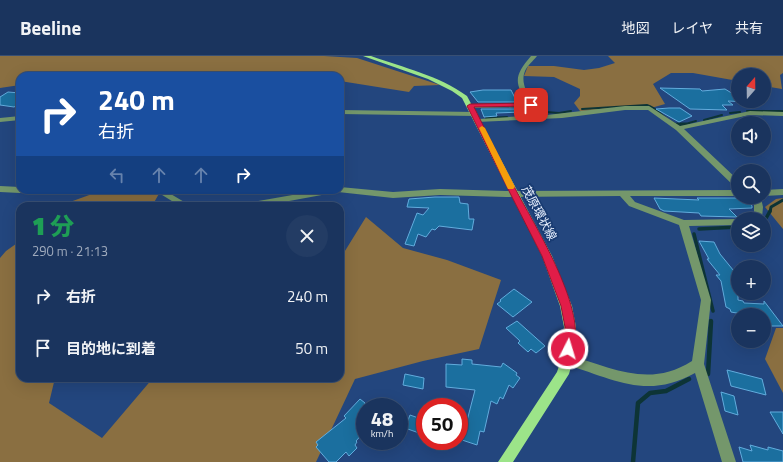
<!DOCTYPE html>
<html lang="ja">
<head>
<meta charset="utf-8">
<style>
  body { margin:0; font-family:"Titillium Web","Noto Sans JP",sans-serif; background:#233c64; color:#f1f3f6; height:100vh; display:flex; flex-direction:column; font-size:15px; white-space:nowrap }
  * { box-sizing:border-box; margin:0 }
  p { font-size:13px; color:#9faabc }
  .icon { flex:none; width:22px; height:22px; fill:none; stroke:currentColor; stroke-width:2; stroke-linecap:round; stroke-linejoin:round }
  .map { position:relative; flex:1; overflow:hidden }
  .drawer { position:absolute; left:16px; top:146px; width:328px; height:180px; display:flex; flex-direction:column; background:#1a345e; border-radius:12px; box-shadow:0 4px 16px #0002,0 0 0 1px #384f73 }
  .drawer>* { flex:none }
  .top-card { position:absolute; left:16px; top:16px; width:328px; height:122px; border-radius:12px; box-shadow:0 4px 16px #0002,0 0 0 1px #384f73; background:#1a4fa0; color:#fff; overflow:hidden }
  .needle { width:26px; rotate:20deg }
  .controls { position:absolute; left:731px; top:12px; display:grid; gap:8px }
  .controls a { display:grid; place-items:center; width:40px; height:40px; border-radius:50%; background:#1a345e; box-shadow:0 4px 16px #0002,0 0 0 1px #384f73; font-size:20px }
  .speed { position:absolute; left:356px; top:342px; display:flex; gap:8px; font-size:20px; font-weight:700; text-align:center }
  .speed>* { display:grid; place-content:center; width:52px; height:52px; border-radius:50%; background:#1a345e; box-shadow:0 4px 16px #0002,0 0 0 1px #384f73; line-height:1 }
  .speed small { font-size:10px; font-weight:400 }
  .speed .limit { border:6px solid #d22; background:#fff; color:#111 }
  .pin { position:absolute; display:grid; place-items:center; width:34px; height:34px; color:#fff; margin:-17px; border-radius:8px; box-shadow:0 2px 6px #0006 }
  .me { position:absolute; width:44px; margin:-22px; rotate:5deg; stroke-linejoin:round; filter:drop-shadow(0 0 3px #0008) }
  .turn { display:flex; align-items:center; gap:14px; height:84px; padding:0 16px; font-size:18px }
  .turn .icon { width:52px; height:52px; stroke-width:2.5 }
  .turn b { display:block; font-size:28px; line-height:34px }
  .lanes { display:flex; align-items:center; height:38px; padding:0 16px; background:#0003; justify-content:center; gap:20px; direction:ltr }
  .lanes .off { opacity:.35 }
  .round { display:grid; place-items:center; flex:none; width:42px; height:42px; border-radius:21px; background:#233c64 }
  .headline { display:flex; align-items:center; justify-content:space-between; height:68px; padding:0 16px }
  h1 { font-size:24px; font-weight:800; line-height:30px; color:#1e9e55 }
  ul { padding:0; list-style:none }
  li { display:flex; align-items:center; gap:12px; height:52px; padding:0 16px }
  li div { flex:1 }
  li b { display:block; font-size:15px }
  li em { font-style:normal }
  header { display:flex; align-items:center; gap:24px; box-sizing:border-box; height:56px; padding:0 20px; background:#1a345e; border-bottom:1px solid #384f73 }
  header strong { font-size:19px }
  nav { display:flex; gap:22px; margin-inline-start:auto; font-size:14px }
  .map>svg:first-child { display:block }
  .green { fill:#8a6f41 }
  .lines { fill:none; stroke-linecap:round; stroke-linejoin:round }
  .stream-far3 { stroke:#0d3436; stroke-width:2 }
  .stream-far2 { stroke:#0d3436; stroke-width:3 }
  .stream-far1 { stroke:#0d3436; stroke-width:3.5 }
  .stream { stroke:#0d3436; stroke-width:4.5 }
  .building { fill:#1b6f9f; stroke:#62acdd }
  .minor { fill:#74976b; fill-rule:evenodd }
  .major { fill:#9ce489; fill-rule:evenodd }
  .route { fill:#e11d48; stroke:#92132f }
  .slow { fill:#f59e0b }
  .labels { text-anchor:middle; stroke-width:3.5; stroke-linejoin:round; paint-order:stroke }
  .street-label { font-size:12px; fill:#e9f1ff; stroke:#183b72 }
</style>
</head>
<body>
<header>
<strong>Beeline</strong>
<nav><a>地図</a><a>レイヤ</a><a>共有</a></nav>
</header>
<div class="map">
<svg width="783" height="406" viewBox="0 0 783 406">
  <rect width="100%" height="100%" fill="#23467e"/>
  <g class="green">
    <polygon points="0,0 324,0 357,2 440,29 414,30 409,36 340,25 340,20 270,18 262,20 20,20 20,29 0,32"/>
    <polygon points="608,0 783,0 783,17 780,19 782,33 764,30 764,19 738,19 738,25 693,17 671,17 653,28 665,48 651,52 580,55 574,47 580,40 580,33 554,21 524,20 528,10 554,10 584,14 599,12 615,7"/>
    <polygon points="127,134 150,134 160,136 152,150 59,150 92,138"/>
    <polygon points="783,142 783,173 765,151 776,143"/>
    <polygon points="366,161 403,192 447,204 501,224 479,293 423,305 355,323 316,406 0,406 0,202 6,195 20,185 20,322 55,322 49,347 102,382 153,322 340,322 340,203"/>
    <polygon points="776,272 783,272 783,337 765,303"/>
  </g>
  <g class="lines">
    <g class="stream-far3">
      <path d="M582,53L647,49C659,52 667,68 680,69C685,69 691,66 696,65"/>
      <polyline points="747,55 783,55"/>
      <polyline points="546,56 559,57 571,55"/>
      <polyline points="730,57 740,56"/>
      <polyline points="486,62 507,61"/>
      <polyline points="704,64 722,59"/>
    </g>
    <g class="stream-far2">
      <polyline points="677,68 686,68"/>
      <polyline points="770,156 771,151 783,144"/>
    </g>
    <g class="stream-far1">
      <polyline points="764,166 770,155"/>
      <polyline points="699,173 738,171"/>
      <polyline points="694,178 713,255"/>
    </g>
    <g class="stream">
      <polyline points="708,318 711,265"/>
      <polyline points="633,406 638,347 650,337 666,335 689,323"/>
    </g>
  </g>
  <g class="building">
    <polygon points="660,32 700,33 702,35 725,33 738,41 738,45 747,46 728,45 733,49 722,49 727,54 690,53"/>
    <polygon points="483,34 511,34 517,46 478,46 470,36"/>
    <polygon points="8,36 20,37 20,48 14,51 0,49 0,41"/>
    <polygon points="669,52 680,52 692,60 679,66 656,53"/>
    <polygon points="481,53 521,53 523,56 496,57 497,60 484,61"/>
    <polygon points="435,141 459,141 460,147 468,148 469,163 474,163 472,174 439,170 435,174 432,173 426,181 418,178 414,190 405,188 417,157 423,159 429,152 407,151 409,143"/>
    <polygon points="654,142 699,144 697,142 747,142 752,150 752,152 729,153 737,161 701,160 699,157 664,155 660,153"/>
    <polygon points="699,185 714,186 720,198 738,220 738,244 743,245 744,247 764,248 764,245 783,270 767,270 764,266 764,259 741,255 742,258 731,256 730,253 726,251 721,225 716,219 720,219 707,203 709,203"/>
    <polygon points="514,233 532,246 513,261 497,248 501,245 500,244"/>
    <polygon points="517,265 545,290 536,297 531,293 528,296 518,287 520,285 506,272"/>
    <polygon points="462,303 472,304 472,308 501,311 503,307 517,317 516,319 520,322 513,332 509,329 503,343 500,341 497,348 491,345 484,376 480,375 477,389 462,384 475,334 446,331 446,308 462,309"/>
    <polygon points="727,314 762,323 766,339 731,330"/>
    <polygon points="405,318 424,322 423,333 403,329"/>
    <polygon points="721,336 734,340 738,359 725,355"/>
    <polygon points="360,343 365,347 365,375 356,385 357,386 355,389 357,392 349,400 346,396 336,406 329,406 316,391 318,389 316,386 346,362 344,360"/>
    <polygon points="770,356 783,356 783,378"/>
    <polygon points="410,359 424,364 419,377 405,372"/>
    <polygon points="750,389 768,394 768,391 783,395 783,406 743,406 739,391 752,395"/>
  </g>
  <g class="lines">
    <g class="minor">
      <path d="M531,0H537C533,5 527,10 525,15C518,32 536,49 547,59L625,50H649L680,70L750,55L783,56V60L750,59L684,73L738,124V132L735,131L676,74L648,54H625L562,62L477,66V64L479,63L539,59L531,51L470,52L467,50L470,48L528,47C513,26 515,19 531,0Z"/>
      <polygon points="340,54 475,56 478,58 475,60 340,58"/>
      <polygon points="20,60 20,64 0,66 0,62"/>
      <polygon points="0,130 20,131 20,134 116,134 112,137 78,139 27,137 24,135 20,137 0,136"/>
      <path d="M340,131L393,136L440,133L506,135L738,134V140H630L635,146L684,164L738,163V169L689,170L711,244L704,308L736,406H722L695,317C647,344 614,323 567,309L563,308L561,304L563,300L567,299C612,311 648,333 692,305L701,244L679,169L629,150L620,140L506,141L440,139L393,142L338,136L262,150H243L247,147L321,134H340Z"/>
      <polygon points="783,133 783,139 764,140 764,134"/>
      <polygon points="154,134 164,134 191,150 180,150"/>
      <polygon points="748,141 761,142 763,151 762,162 747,163 754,158 754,145"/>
    </g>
    <path class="major" d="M363,0H371C404,12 438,19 467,40L552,200L572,250L576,271L573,304L569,318L513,406H498L557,316L561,304L564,271L560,250L542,200L462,42L452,35L428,23Z"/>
  </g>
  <path class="route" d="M531,47L534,49V50L474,51C488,79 502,108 517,136C535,170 590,258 572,296L568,297L564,296L563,293L565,271L561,250L542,200L510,137L467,50L470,48Z"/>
  <polygon class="slow" points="482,70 485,72 515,131 513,133 508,133 507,131 479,72"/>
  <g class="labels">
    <g class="street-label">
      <text transform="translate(539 157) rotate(62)" y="4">茂原環状線</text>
    </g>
  </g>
</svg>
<div class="controls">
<a><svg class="needle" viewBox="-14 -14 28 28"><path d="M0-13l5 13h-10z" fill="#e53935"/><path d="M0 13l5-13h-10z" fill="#9faabc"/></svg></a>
<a><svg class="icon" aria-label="sound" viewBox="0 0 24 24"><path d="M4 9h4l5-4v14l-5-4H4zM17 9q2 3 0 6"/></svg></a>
<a><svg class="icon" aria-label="search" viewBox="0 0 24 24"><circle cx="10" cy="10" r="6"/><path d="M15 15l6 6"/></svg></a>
<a><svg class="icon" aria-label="layers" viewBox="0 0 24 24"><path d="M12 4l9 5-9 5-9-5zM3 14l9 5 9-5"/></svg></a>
<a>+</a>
<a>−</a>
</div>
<div class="speed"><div>48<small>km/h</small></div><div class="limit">50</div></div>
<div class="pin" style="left:531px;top:49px;background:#d93025"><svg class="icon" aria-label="arrive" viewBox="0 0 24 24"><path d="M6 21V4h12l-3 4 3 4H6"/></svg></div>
<svg class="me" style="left:568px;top:293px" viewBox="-20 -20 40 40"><circle r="17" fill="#e11d48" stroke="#fff" stroke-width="3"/><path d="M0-11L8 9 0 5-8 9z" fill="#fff"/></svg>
<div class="top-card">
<div class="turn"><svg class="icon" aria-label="right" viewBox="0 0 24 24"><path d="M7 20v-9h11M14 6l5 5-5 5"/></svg><div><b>240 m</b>右折</div></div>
<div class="lanes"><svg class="icon off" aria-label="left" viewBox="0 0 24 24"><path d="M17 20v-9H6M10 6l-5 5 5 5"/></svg><svg class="icon off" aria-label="ahead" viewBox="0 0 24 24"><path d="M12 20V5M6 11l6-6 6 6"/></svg><svg class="icon off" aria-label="ahead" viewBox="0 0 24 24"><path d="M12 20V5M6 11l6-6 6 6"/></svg><svg class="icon" aria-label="right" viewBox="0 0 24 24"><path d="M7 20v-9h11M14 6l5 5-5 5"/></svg></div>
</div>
<section class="drawer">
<div class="headline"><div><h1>1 分</h1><p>290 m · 21:13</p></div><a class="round"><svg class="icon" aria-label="close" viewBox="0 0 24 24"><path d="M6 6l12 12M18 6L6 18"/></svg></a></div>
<ul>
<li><svg class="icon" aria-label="right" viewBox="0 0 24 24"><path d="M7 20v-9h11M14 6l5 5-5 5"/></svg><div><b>右折</b></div><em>240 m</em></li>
<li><svg class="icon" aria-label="arrive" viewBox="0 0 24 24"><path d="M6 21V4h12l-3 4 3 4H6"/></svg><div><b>目的地に到着</b></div><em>50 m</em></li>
</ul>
</section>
</div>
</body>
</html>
